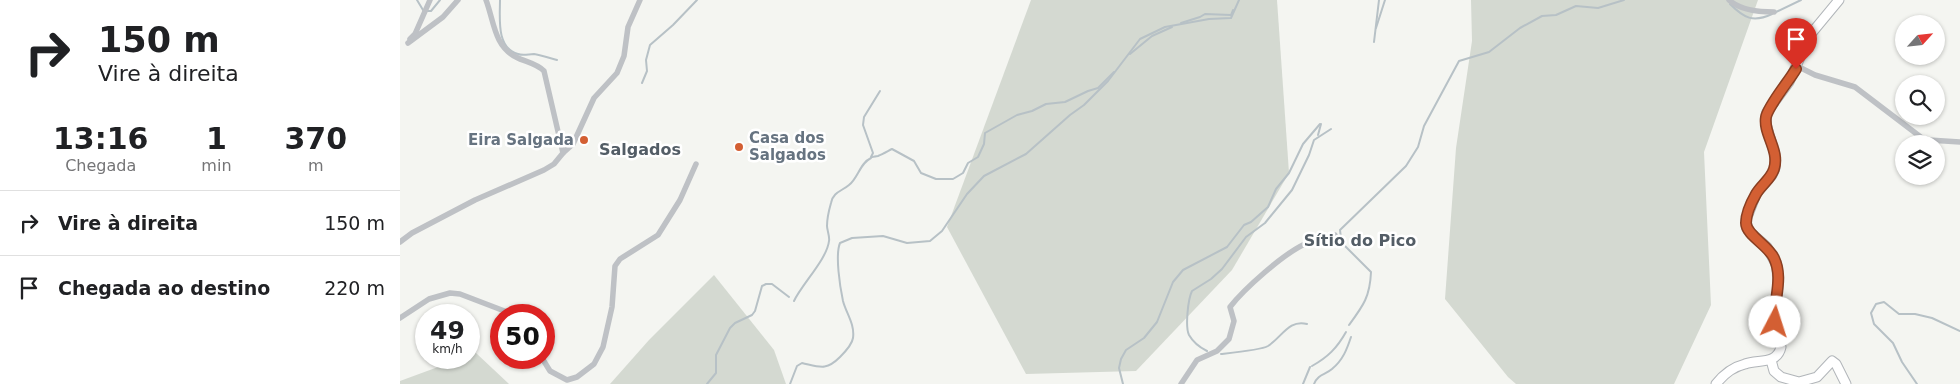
<!DOCTYPE html>
<html lang="pt">
<head>
<meta charset="utf-8">
<style>
  body { margin:0; font-family:"DejaVu Sans",sans-serif; background:#f6f6f6; color:#202124; height:100vh; display:flex; flex-direction:column; font-size:19px; white-space:nowrap }
  * { box-sizing:border-box; margin:0 }
  p { font-size:16px; color:#757577 }
  .icon { flex:none; width:28px; height:28px; fill:none; stroke:currentColor; stroke-width:2; stroke-linecap:round; stroke-linejoin:round }
  .map { position:relative; flex:1; overflow:hidden }
  .side { display:flex; flex-direction:column; background:#fff; width:400px }
  .side>* { flex:none }
  .guide { background:#fff; color:#202124; overflow:hidden }
  .needle { width:32px; rotate:63deg }
  .fabs { position:absolute; left:1495px; top:15px; display:grid; gap:10px }
  .fabs a { display:grid; place-items:center; width:50px; height:50px; border-radius:50%; background:#fff; box-shadow:0 1px 4px #0004; font-size:25px }
  .speed { position:absolute; left:15px; top:304px; display:flex; gap:10px; font-size:25px; font-weight:700; text-align:center }
  .speed>* { display:grid; place-content:center; width:65px; height:65px; border-radius:50%; background:#fff; box-shadow:0 1px 4px #0004; line-height:1 }
  .speed small { font-size:12px; font-weight:400 }
  .speed .limit { border:8px solid #d22; background:#fff; color:#111 }
  .pin { position:absolute; display:grid; place-items:center; width:42px; height:42px; color:#fff; margin:-51px -21px; border-radius:50% 50% 50% 0; rotate:-45deg; box-shadow:0 0 5px #0007 }
  .pin .icon { rotate:45deg }
  .me { position:absolute; width:55px; margin:-28px; rotate:5deg; stroke-linejoin:round; filter:drop-shadow(0 0 4px #0008) }
  .turn { display:flex; align-items:center; gap:18px; height:105px; padding:0 15px; font-size:22px }
  .turn .icon { width:65px; height:65px; stroke-width:2.5 }
  .turn b { display:block; font-size:35px; line-height:42px }
  .eta { display:flex; justify-content:space-evenly; align-items:center; height:85px; text-align:center }
  .eta b { font-size:30px; font-weight:600; line-height:35px }
  ul { padding:0; list-style:none }
  li { display:flex; align-items:center; gap:15px; height:65px; padding:0 15px; border-top:1px solid #e0e0e0 }
  li div { flex:1 }
  li b { display:block; font-size:19px }
  li em { font-style:normal }
  main { display:flex; flex:1; min-height:0 }
  .map>svg:first-child { display:block }
  .green { fill:#d4d9d1 }
  .lines { fill:none; stroke-linecap:round; stroke-linejoin:round }
  .stream { stroke:#b7c1c6; stroke-width:2 }
  .secondary-casing { stroke:#b1b5b9; stroke-width:11 }
  .street { stroke:#bec1c5; stroke-width:5.5 }
  .secondary { stroke:#fff; stroke-width:9 }
  .route-casing { stroke:#893e21; stroke-width:12 }
  .route { stroke:#d35f33; stroke-width:9 }
  .poi-dot { fill:#d35f33; stroke:#fff; stroke-width:2 }
  .labels { text-anchor:middle; stroke-width:5; stroke-linejoin:round; paint-order:stroke }
  .poi-label { font-size:15px; font-weight:bold; fill:#667380; stroke:#fff; text-anchor:start }
  .neighbourhood-label { font-size:16px; font-weight:bold; fill:#535d66; stroke:#fff }
</style>
</head>
<body>
<main>
<section class="side">
<div class="guide">
<div class="turn"><svg class="icon" aria-label="right" viewBox="0 0 24 24"><path d="M7 20v-9h11M14 6l5 5-5 5"/></svg><div><b>150 m</b>Vire à direita</div></div>
</div>
<div class="eta">
<div><b>13:16</b><p>Chegada</p></div>
<div><b>1</b><p>min</p></div>
<div><b>370</b><p>m</p></div>
</div>
<ul>
<li><svg class="icon" aria-label="right" viewBox="0 0 24 24"><path d="M7 20v-9h11M14 6l5 5-5 5"/></svg><div><b>Vire à direita</b></div><em>150 m</em></li>
<li><svg class="icon" aria-label="arrive" viewBox="0 0 24 24"><path d="M6 21V4h12l-3 4 3 4H6"/></svg><div><b>Chegada ao destino</b></div><em>220 m</em></li>
</ul>
</section>
<div class="map">
<svg width="1560" height="384" viewBox="0 0 1560 384">
  <rect width="100%" height="100%" fill="#f4f5f1"/>
  <g class="green">
    <polygon points="631,0 877,0 889,173 832,270 736,371 626,374 547,227"/>
    <polygon points="1071,0 1358,0 1304,152 1311,305 1274,384 1116,384 1108,377 1045,299 1056,148 1072,41"/>
    <polygon points="314,275 374,350 386,384 210,384 249,340"/>
    <polygon points="76,353 109,384 0,384 0,381"/>
  </g>
  <g class="lines">
    <g class="stream">
      <polyline points="17,0 23,10"/>
      <path d="M100,0C100,18 96,48 118,54C123,56 129,54 134,54C141,55 149,58 157,60"/>
      <path d="M1330,4C1344,18 1353,23 1372,14"/>
      <polyline points="26,11 31,11 40,0"/>
      <polyline points="1376,12 1401,0"/>
      <polyline points="781,23 800,17 805,14 831,15 833,10"/>
      <polyline points="976,28 985,0"/>
      <polyline points="974,42 979,0"/>
      <polyline points="730,54 752,36 772,27"/>
      <polyline points="242,83 247,71 246,60 250,45 273,25 297,0"/>
      <polyline points="918,135 921,124"/>
      <polyline points="471,157 473,153 463,125 464,117 480,91"/>
      <polyline points="941,238 940,230 1006,166 1018,147 1024,126 1059,61 1089,52 1120,28 1142,16 1156,15 1176,6 1198,8 1224,0"/>
      <path d="M942,243L971,272C970,297 963,306 949,325"/>
      <path d="M394,301C402,284 427,259 429,241C430,237 427,230 427,226C427,218 429,210 431,203C433,192 442,191 449,185C458,178 460,163 471,158C471,157 478,156 478,156C483,154 488,151 492,149L514,161L521,173L536,179H553L563,173L568,163L578,157L584,144L585,133L617,115L632,111L646,104L665,102L688,91L698,88L714,72"/>
      <path d="M807,351C801,348 793,342 789,335C785,327 788,299 792,291L811,279L822,269L846,237L865,223L892,190L909,155L914,140L931,129"/>
      <path d="M821,354C830,353 861,350 868,346C882,337 889,319 907,324"/>
      <path d="M912,366C928,357 937,348 946,332"/>
      <polyline points="307,384 316,373 316,355 330,328 335,323 352,315 355,311 362,286 366,284 372,284 389,297"/>
      <path d="M390,384L397,366L402,363C420,367 426,371 440,357C445,352 452,345 453,338C455,324 446,313 443,301C440,287 435,255 440,243L452,238L483,236L507,243L530,241L542,231L567,194L584,176L626,154L670,115L684,105L708,81L740,39L765,27L809,19L831,18L839,0"/>
      <polyline points="723,384 719,368 721,359 726,350 744,338 757,322 773,282 783,270 827,247 844,225 851,222 868,207 876,189 889,173 903,144 920,124"/>
      <polyline points="903,384 910,367"/>
      <path d="M914,384C918,374 925,375 932,369C943,360 947,349 951,337"/>
      <polyline points="1517,384 1502,362 1493,343 1474,324 1471,313 1476,304 1484,302 1499,314 1515,314 1532,318 1560,331"/>
    </g>
    <g class="secondary-casing">
      <g id="secondary">
        <polyline points="1371,360 1374,371 1381,377 1399,382 1417,377 1432,361 1436,364 1446,384"/>
        <path d="M1316,384C1323,375 1333,367 1345,364C1358,359 1377,365 1381,347L1374,314L1378,287L1377,266L1367,247L1348,230L1346,220L1356,194L1372,175L1375,168V155L1366,124L1367,112L1389,82L1410,35L1439,0"/>
      </g>
    </g>
    <g class="street">
      <path d="M86,0C94,21 94,46 116,57C125,62 136,63 144,71L163,153"/>
      <path d="M1329,0C1340,10 1361,12 1374,12"/>
      <polyline points="10,39 15,34 30,0"/>
      <polyline points="8,43 43,17 58,0"/>
      <polyline points="1396,69 1401,68 1415,75 1455,87 1522,138 1529,140 1560,142"/>
      <polyline points="0,242 12,233 75,200 144,170 154,164 163,153 173,144 194,98 217,73 224,56 228,27 240,0"/>
      <polyline points="0,318 29,299 50,293 60,294 115,315"/>
      <polyline points="142,358 150,371 167,380 177,377 194,364 203,347 212,307 215,266 220,259 258,235 280,200 296,164"/>
      <path d="M781,384L797,360L817,351L829,339L834,321L830,307C844,289 883,254 905,244C914,240 925,238 935,235"/>
    </g>
    <use href="#secondary" class="secondary"/>
  </g>
  <g class="lines">
    <g class="route-casing">
      <path id="route" d="M1375,322C1373,300 1384,279 1374,258C1368,245 1346,235 1346,223C1346,214 1352,201 1356,194C1361,185 1371,179 1374,169C1380,150 1363,134 1366,117C1368,106 1389,81 1396,69"/>
    </g>
    <use href="#route" class="route"/>
  </g>
  <g class="poi-dot">
    <circle cx="184" cy="140" r="5"/>
    <circle cx="339" cy="147" r="5"/>
  </g>
  <g class="labels">
    <g class="poi-label">
      <text x="349" y="143">Casa dos<tspan x="349" dy="17">Salgados</tspan></text>
      <text x="174" y="145" text-anchor="end">Eira Salgada</text>
    </g>
    <g class="neighbourhood-label">
      <text x="240" y="155">Salgados</text>
      <text x="960" y="246">Sítio do Pico</text>
    </g>
  </g>
</svg>
<div class="fabs">
<a><svg class="needle" viewBox="-14 -14 28 28"><path d="M0-13l5 13h-10z" fill="#e53935"/><path d="M0 13l5-13h-10z" fill="#757577"/></svg></a>
<a><svg class="icon" aria-label="search" viewBox="0 0 24 24"><circle cx="10" cy="10" r="6"/><path d="M15 15l6 6"/></svg></a>
<a><svg class="icon" aria-label="layers" viewBox="0 0 24 24"><path d="M12 4l9 5-9 5-9-5zM3 14l9 5 9-5"/></svg></a>
</div>
<div class="speed"><div>49<small>km/h</small></div><div class="limit">50</div></div>
<div class="pin" style="left:1396px;top:69px;background:#d93025"><svg class="icon" aria-label="arrive" viewBox="0 0 24 24"><path d="M6 21V4h12l-3 4 3 4H6"/></svg></div>
<svg class="me" style="left:1375px;top:322px" viewBox="-20 -20 40 40"><circle r="19" fill="#fff"/><path d="M0-13L10 11 0 6-10 11z" fill="#d35f33"/></svg>
</div>
</main>
</body>
</html>
